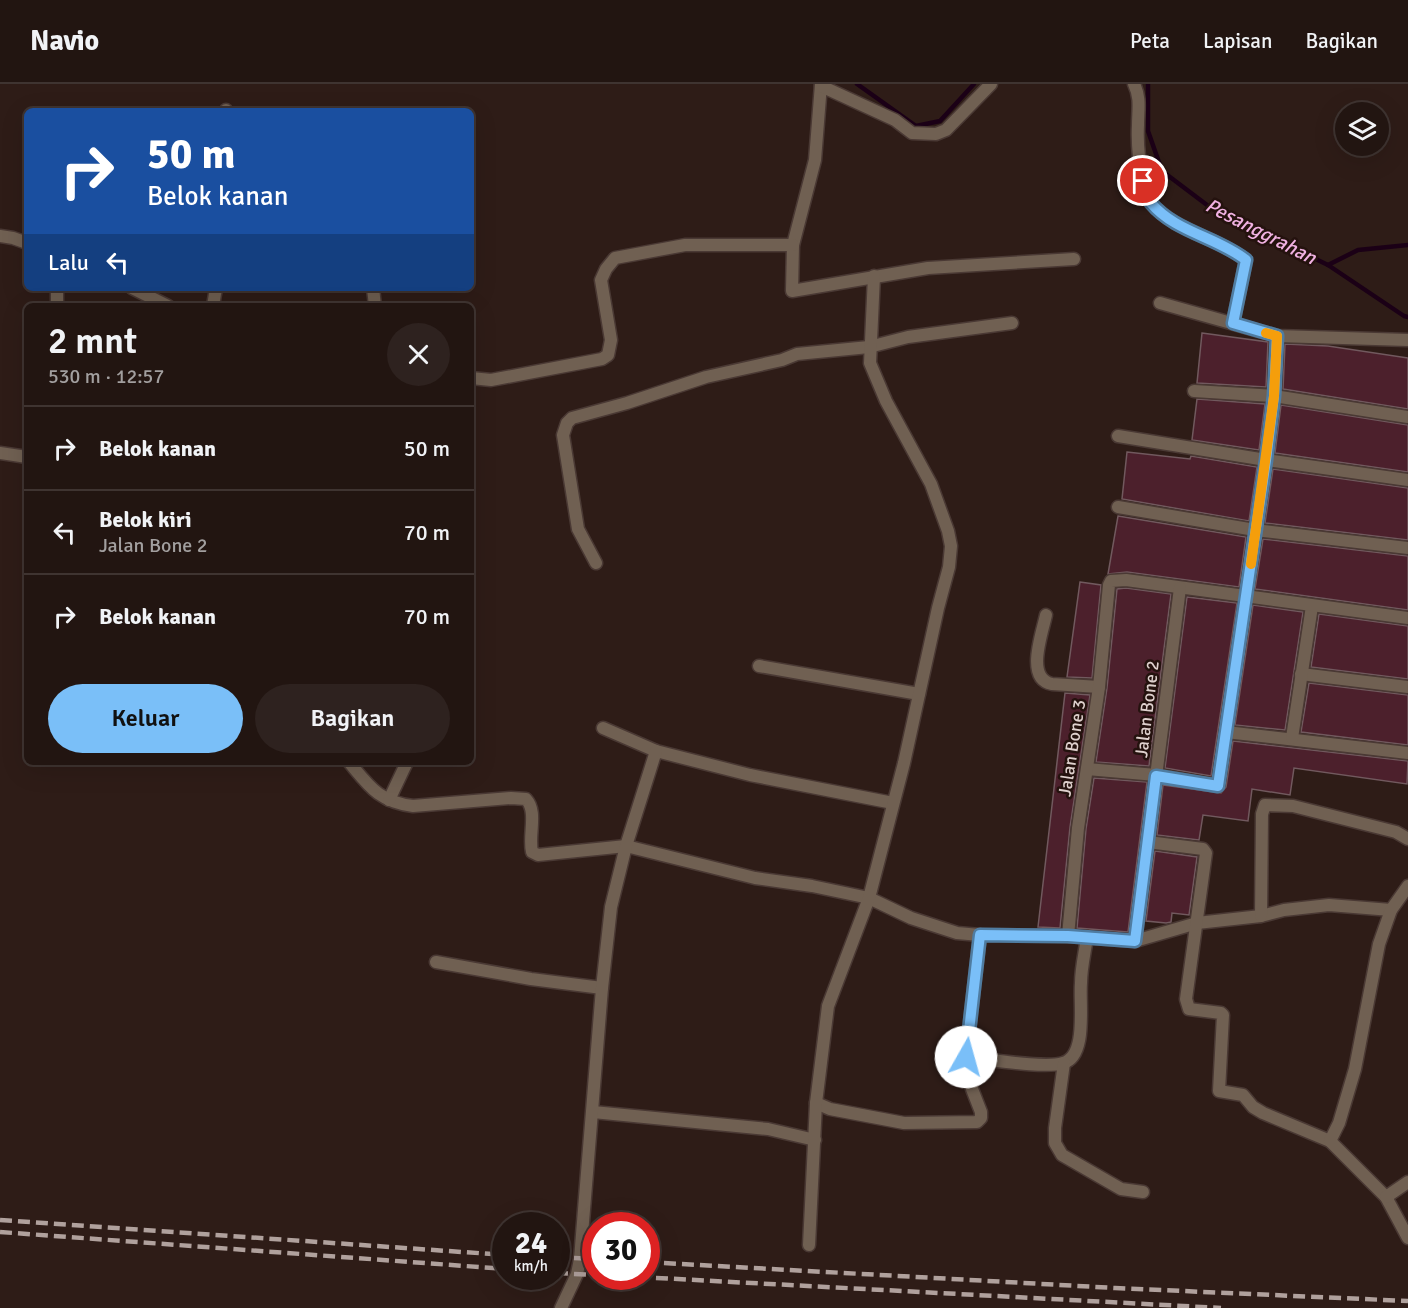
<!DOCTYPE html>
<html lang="id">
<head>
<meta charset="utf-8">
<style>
  body { margin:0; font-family:Signika,sans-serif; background:#2e221f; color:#f1f3f6; height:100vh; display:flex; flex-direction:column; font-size:22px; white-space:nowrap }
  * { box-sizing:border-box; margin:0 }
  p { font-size:20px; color:#a29f9f }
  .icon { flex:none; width:33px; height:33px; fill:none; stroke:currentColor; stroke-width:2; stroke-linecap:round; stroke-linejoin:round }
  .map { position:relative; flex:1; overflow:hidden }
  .sheet { position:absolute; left:24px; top:219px; width:450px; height:462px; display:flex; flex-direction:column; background:#221511; border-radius:9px; box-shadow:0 6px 24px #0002,0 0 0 2px #3f3431 }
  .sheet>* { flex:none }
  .hud { position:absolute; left:24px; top:24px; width:450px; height:183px; border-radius:9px; box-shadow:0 6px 24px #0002,0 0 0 2px #3f3431; background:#1a4fa0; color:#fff; overflow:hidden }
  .fabs { position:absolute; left:1335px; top:18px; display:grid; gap:12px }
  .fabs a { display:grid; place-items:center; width:54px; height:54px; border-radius:50%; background:#221511; box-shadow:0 6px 24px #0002,0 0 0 2px #3f3431; font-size:30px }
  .speed { position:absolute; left:492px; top:1128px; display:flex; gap:12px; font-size:30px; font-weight:700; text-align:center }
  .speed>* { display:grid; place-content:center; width:78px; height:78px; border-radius:50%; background:#221511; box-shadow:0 6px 24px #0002,0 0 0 2px #3f3431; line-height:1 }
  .speed small { font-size:15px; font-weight:400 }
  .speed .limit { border:9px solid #d22; background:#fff; color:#111 }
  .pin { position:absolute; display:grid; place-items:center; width:51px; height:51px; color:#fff; margin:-26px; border:3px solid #fff; border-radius:50%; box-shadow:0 2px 6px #0007 }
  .me { position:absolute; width:66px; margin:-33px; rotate:7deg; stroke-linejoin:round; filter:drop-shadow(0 0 4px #0008) }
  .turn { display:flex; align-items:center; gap:21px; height:126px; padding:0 24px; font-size:27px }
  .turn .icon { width:78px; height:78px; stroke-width:2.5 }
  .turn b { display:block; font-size:42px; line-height:51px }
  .then { display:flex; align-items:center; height:57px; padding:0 24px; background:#0003; gap:12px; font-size:22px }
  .round { display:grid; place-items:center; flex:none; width:63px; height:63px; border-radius:32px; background:#2e221f }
  .summary { display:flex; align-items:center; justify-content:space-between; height:102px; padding:0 24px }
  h1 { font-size:36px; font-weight:600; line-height:45px }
  .cta { display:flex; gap:12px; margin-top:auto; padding:12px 24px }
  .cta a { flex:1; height:69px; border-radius:36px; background:#7abff8; color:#111; font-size:24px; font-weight:600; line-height:69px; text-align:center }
  .cta a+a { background:#2e221f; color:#f1f3f6 }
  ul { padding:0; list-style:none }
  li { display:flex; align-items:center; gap:18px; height:84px; padding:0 24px; border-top:2px solid #3f3431 }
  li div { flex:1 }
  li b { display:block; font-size:22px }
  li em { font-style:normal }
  header { display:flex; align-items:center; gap:36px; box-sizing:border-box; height:84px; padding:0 30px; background:#221511; border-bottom:2px solid #3f3431 }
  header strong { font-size:28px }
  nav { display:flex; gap:33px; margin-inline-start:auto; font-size:21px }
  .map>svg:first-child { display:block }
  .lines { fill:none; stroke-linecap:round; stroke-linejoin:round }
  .stream { stroke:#1b0016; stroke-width:4.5 }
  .building { fill:#4c202c; stroke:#71595e; stroke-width:1.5 }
  .street-casing { stroke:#4a3934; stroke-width:15 }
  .street { stroke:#706052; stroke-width:12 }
  .rail { stroke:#b0a19d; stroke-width:4.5; stroke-dasharray:12 6; stroke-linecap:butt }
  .route-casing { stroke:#4f7ca1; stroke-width:15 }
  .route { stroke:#7abff8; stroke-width:10 }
  .slow { stroke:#f59e0b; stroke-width:10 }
  .labels { text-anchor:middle; stroke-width:5; stroke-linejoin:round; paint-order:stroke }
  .street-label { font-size:18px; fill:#ded0cd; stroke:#24120e }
  .water-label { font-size:20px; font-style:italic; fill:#f0b1e1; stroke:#24120e }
</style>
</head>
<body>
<header>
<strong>Navio</strong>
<nav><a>Peta</a><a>Lapisan</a><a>Bagikan</a></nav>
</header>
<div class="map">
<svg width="1408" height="1224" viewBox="0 0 1408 1224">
  <rect width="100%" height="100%" fill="#2e1c17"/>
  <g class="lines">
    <g class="stream">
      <polyline points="857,0 916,42 940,37 974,0"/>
      <polyline points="1148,0 1148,47 1162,87 1211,124 1328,181 1404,232 1408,233"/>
      <polyline points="1328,181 1358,166 1408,161"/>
    </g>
  </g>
  <g class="building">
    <polygon points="1202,249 1268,258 1266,303 1197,299"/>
    <polygon points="1285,260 1328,262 1408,274 1408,325 1283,305"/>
    <polygon points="1197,315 1265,320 1259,366 1192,356"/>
    <polygon points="1281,321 1408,341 1408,388 1275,369"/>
    <polygon points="1127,368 1190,375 1191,372 1257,383 1249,437 1122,415"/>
    <polygon points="1273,385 1408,404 1408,456 1265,439"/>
    <polygon points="1118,432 1246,453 1239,503 1127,488 1108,490"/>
    <polygon points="1263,455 1408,472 1408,526 1255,505"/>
    <polygon points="1080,498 1101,501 1092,594 1067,593"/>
    <polygon points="1126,504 1171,510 1149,682 1096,678 1107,604 1117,505"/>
    <polygon points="1187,513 1237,519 1211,692 1165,684"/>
    <polygon points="1253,521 1303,528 1285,646 1235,641"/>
    <polygon points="1319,530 1408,542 1408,595 1311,583"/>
    <polygon points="1309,599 1408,611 1408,661 1301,648"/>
    <polygon points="1065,609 1090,611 1070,743 1060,844 1038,843"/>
    <polygon points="1233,657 1408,677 1407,700 1294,684 1290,711 1252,705 1248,737 1203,731 1199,756 1157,751 1163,701 1221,709 1226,703"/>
    <polygon points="1094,694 1147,698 1128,848 1077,844 1086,745"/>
    <polygon points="1155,767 1197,773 1189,831 1172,829 1171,838 1166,839 1146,837"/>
  </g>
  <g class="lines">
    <g class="street-casing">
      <g id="street">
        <polyline points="821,0 815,76 793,161 792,207 928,184 1074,175"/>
        <path d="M1134,0C1141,14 1138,26 1138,41C1137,59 1139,78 1143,97C1145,103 1146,113 1150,118C1175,148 1217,153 1246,176L1233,239"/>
        <polyline points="821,2 895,36 912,49 936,50 946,46 991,0"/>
        <polyline points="226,27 226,26"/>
        <polyline points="0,152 13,154 27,159"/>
        <polyline points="57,204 57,222"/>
        <polyline points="132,204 168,222"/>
        <polyline points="373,204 375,222"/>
        <polyline points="1160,219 1277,252 1408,256"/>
        <polyline points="213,222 216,204"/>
        <polyline points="471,294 491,296 602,275 608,271 611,256 601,196 606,185 615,174 685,161 793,161"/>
        <polyline points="1194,307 1274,312 1408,333"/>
        <polyline points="1118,352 1266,376 1408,396"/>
        <polyline points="0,369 27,373"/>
        <polyline points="1118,423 1255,446 1408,464"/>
        <polyline points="596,479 578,445 563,351 567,339 572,334 627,319 706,293 782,276 797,270 869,263 908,253 1012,239"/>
        <path d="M1046,531C1042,550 1025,595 1052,600L1099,603"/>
        <polyline points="759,582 919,610"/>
        <polyline points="1301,590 1408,603"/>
        <polyline points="603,644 656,667 750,691 893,719"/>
        <polyline points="1226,648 1408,669"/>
        <polyline points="1292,654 1312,522"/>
        <path d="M349,678C369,702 379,718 413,722L511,714L526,715C538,728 528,751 532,768L538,771L626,762L755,794L812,802L869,814L911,834L957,849L980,851L1068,852L1135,857L1197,839L1261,832L1284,826L1329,821L1391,826"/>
        <polyline points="1087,685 1156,691 1218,702 1266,376 1274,312 1277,252"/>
        <polyline points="389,716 407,678"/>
        <polyline points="1148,758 1203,765 1206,769 1186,915 1189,925 1221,929 1223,931 1219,1007 1243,1011 1253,1023 1263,1029 1330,1057"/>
        <polyline points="1408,802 1391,826 1379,860 1355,985 1339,1039 1330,1057 1386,1113 1408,1154"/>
        <polyline points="1261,832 1262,730 1265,721 1293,722 1396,748 1408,755"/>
        <polyline points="1068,852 1078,744 1099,603 1109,501 1111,497 1126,496 1408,534"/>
        <polyline points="1135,857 1180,504"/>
        <polyline points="436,878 531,895 602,904"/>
        <path d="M966,973C988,975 1045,985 1063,979C1088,972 1079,919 1081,899C1081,884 1085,868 1087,853"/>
        <polyline points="1064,979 1055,1044 1055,1059 1062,1071 1121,1105 1143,1108"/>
        <polyline points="816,1019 830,1025 904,1039 977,1038 981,1034 981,1028 972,1005 966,973 980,851"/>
        <polyline points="593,1028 768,1045 815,1056"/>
        <polyline points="1386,1113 1408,1098"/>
        <polyline points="809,1161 816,1019 828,922 869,814 904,679 938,524 949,483 951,462 948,447 931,400 886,317 870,279 874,192"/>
        <polyline points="561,1224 577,1190 580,1175 602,904 611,823 626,762 656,667"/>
      </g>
    </g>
    <use href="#street" class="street"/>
    <g class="rail">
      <polyline points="0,1136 506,1171"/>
      <polyline points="0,1148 506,1185"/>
      <polyline points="556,1173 596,1175"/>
      <polyline points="646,1178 1115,1204 1408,1217"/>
      <polyline points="556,1189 596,1191"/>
      <polyline points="620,1192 1221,1224"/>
    </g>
  </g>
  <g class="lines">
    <g class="route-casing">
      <path id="route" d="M966,973L980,851L1068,852L1135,857L1156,692L1218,702L1266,376L1274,312L1277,252L1233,239L1246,176C1217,153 1175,148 1151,119C1146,113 1145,104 1143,97"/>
    </g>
    <use href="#route" class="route"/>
    <polyline class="slow" points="1251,480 1274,312 1277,252 1266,249"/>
  </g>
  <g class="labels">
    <g class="street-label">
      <text transform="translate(1147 625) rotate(-83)" y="6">Jalan Bone 2</text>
      <text transform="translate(1072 664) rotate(-81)" y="6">Jalan Bone 3</text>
    </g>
    <g class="water-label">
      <text transform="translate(1261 147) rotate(27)" y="7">Pesanggrahan</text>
    </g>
  </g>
</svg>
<div class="fabs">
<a><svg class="icon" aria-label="layers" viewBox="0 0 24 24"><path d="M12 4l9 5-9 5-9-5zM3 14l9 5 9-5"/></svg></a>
</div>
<div class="speed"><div>24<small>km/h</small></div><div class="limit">30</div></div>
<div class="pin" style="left:1143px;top:97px;background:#d93025"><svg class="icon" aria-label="arrive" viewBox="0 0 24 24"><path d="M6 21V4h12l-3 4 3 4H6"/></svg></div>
<svg class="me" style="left:966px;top:973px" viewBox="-20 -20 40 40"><circle r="19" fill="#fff"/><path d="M0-13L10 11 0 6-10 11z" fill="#7abff8"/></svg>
<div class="hud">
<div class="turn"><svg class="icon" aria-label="right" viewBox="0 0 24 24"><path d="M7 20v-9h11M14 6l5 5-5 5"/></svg><div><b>50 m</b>Belok kanan</div></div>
<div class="then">Lalu<svg class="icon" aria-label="left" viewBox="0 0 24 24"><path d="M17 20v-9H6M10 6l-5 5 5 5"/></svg></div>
</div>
<section class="sheet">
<div class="summary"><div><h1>2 mnt</h1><p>530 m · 12:57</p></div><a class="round"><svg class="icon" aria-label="close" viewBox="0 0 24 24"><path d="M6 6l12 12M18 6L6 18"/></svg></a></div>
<ul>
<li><svg class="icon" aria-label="right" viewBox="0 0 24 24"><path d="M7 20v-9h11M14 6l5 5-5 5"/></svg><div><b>Belok kanan</b></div><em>50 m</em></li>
<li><svg class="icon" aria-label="left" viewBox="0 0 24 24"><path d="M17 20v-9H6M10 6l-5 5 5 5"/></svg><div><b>Belok kiri</b><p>Jalan Bone 2</p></div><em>70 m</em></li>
<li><svg class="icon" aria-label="right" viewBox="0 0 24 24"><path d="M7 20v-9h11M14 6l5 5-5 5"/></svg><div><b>Belok kanan</b></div><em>70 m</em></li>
</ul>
<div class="cta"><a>Keluar</a><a>Bagikan</a></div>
</section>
</div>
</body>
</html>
